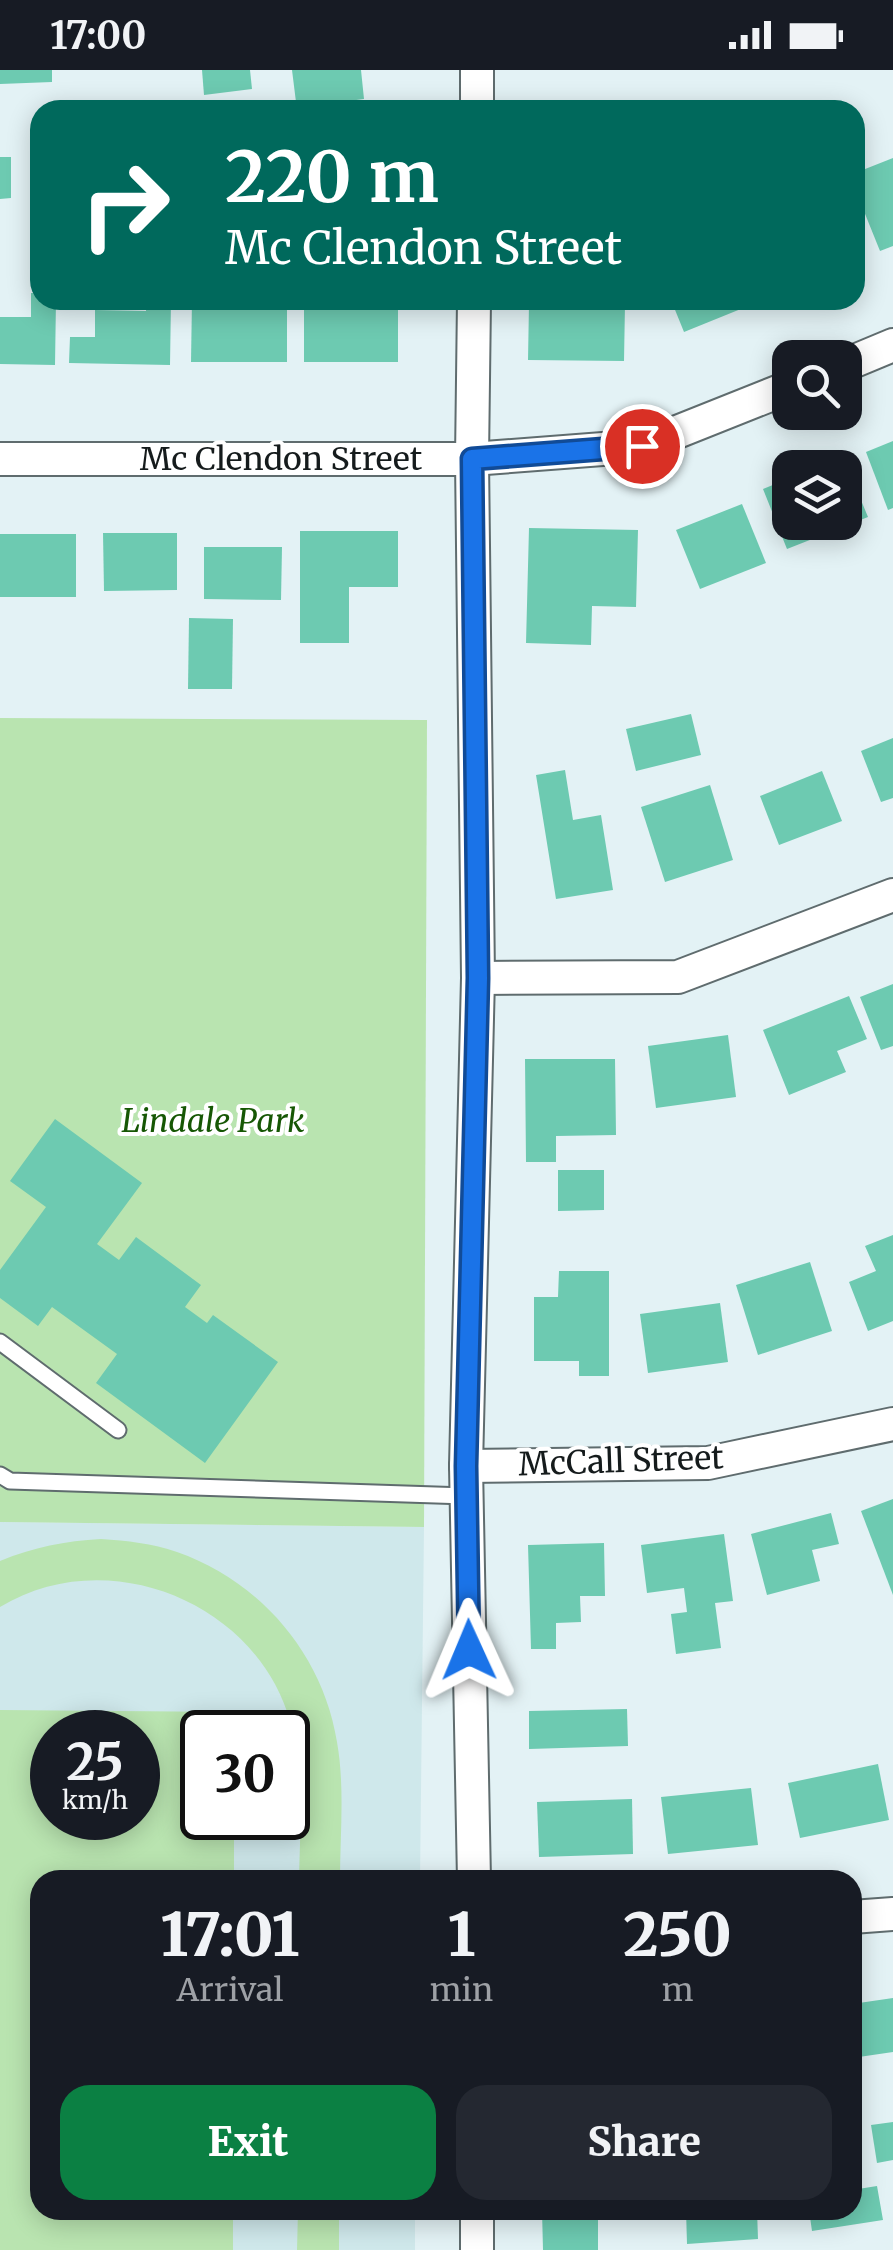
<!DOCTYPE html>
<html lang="en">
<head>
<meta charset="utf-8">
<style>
  body { margin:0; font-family:Merriweather,serif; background:#242831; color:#f1f3f6; height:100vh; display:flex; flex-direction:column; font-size:38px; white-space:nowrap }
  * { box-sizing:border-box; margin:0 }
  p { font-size:32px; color:#9ea1a6 }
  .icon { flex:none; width:55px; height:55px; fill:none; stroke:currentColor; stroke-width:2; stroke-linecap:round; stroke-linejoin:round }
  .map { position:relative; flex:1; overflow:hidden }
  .drawer { position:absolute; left:30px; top:1800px; width:832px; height:350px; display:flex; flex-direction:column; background:#171b24; border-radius:30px; box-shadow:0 5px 25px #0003 }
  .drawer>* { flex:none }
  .banner { position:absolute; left:30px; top:30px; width:835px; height:210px; border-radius:30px; box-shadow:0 5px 25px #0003; background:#00695c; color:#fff; overflow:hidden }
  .controls { position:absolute; left:772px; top:270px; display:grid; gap:20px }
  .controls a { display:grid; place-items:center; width:90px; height:90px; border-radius:20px; background:#171b24; box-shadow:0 5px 25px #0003; font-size:50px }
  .speed { position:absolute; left:30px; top:1640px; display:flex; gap:20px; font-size:50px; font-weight:700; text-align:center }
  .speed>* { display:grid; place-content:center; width:130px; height:130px; border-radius:50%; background:#171b24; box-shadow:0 5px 25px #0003; line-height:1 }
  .speed small { font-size:25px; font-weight:400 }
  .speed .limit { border:5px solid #111; border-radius:15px; background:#fff; color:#111 }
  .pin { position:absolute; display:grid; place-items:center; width:85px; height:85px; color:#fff; margin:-42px; border:5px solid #fff; border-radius:50%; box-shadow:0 2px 10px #0007 }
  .me { position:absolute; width:110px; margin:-55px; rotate:359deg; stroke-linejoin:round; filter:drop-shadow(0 0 8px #0008) }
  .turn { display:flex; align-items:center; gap:35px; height:210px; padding:0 30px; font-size:45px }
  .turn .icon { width:130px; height:130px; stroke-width:2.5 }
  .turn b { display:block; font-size:70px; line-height:85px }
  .eta { display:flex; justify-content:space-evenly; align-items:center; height:170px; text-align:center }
  .eta b { font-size:60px; font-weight:800; line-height:70px }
  .action { display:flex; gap:20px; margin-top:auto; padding:20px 30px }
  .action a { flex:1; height:115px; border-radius:30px; background:#0b8043; color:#fff; font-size:40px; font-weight:800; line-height:115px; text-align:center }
  .action a+a { background:#242831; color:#f1f3f6 }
  .status { display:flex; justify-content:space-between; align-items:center; height:70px; padding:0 50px; background:#171b24; direction:ltr }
  .status svg { height:28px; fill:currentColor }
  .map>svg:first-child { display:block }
  .built { fill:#cfe8eb; fill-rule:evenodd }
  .green { fill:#b9e4b0; fill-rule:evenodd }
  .building { fill:#6dcab1 }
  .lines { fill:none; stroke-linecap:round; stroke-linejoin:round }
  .lane-casing { stroke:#5f6c6e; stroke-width:19 }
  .street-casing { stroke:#5f6c6e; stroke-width:36 }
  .lane { stroke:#fff; stroke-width:15 }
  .street { stroke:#fff; stroke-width:32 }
  .route-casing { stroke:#114b97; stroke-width:25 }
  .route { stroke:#1a73e8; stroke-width:18 }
  .labels { text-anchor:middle; stroke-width:8; stroke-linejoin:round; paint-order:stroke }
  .street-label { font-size:32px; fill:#151b1c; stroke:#fff }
  .park-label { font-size:32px; font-style:italic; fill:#165704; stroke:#fff }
</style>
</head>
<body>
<div class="status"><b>17:00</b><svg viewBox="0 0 49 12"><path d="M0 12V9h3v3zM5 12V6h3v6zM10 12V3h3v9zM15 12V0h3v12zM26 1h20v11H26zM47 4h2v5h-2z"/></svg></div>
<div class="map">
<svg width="893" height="2180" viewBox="0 0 893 2180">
  <rect width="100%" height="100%" fill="#e3f2f5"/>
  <path class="built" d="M0,1452L424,1457L420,1810H40V2140H415V2180H0ZM52,1662H138V1748H52ZM202,1662H288V1748H202Z"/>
  <g class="green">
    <polygon points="0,648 427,650 424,1457 0,1452"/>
    <path d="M101,1469C127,1471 152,1473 177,1482C260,1511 323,1584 337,1672C345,1717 340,1765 340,1810H299C300,1757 305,1702 290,1651C256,1531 106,1472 0,1537V1491C34,1477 65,1471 101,1469Z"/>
    <path d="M0,1640L234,1642V1662H202V1748H234V1810H40V2140H233V2180H0ZM52,1662H138V1748H52Z"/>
    <polygon points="298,2140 339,2140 339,2180 297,2180"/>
  </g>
  <g class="building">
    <polygon points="0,0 52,0 52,12 0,14"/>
    <polygon points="202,0 250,0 252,19 204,25"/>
    <polygon points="292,0 361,0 364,29 341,32 342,40 297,40"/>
    <polygon points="0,87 11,87 11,128 0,129"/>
    <polygon points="893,88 893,176 880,181 855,119 855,103"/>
    <polygon points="31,223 40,223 40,230 56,230 55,295 0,294 0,247 31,247"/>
    <polygon points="146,230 171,230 170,295 69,293 70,267 95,267 95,240 146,241"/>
    <polygon points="192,230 287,230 287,292 191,292"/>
    <polygon points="335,230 398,230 398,292 304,292 304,231"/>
    <polygon points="545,230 601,230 601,233 625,234 624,291 528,290 529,234 545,234"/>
    <polygon points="671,230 763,230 684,262"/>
    <polygon points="893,371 893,438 888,440 866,382"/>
    <polygon points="843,387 868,447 787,479 763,419 790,408 790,452 845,452 845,398 817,397"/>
    <polygon points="742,434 766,493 700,519 676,460"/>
    <polygon points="529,458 638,460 636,537 592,536 591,575 526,573"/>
    <polygon points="300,461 398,461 398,517 349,517 349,573 300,573"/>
    <polygon points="103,463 177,463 177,520 104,521"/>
    <rect x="0" y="464" width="76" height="63"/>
    <polygon points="204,477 282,477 281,530 204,529"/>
    <polygon points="189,548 233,549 232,619 188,619"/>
    <polygon points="691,644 701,685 636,701 626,659"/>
    <polygon points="893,668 893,728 881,732 861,681"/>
    <polygon points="565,700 573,750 601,745 613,820 556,829 536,705"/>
    <polygon points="822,701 842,751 779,775 760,726"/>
    <polygon points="710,715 733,790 665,812 641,737"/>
    <polygon points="893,914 893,976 881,980 860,927"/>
    <polygon points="849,926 867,969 837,981 846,1002 789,1025 763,960"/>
    <polygon points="728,965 736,1027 656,1038 648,976"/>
    <polygon points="525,989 615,989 616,1065 556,1066 556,1092 526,1092"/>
    <polygon points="55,1049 142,1113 97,1174 119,1190 136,1167 201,1215 185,1237 207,1253 213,1245 278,1292 205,1393 96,1313 117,1284 52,1237 38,1256 0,1228 0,1200 46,1137 10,1111"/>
    <polygon points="558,1100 604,1100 604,1140 558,1141"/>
    <polygon points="893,1165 893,1251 868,1261 849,1212 876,1201 865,1176"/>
    <polygon points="810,1192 832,1261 758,1285 736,1215"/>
    <polygon points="559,1201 609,1201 609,1306 579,1306 579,1291 534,1291 534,1227 558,1227"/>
    <polygon points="720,1233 728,1292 648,1303 640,1244"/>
    <polygon points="893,1429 893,1525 861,1441"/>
    <polygon points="831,1443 839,1474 812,1480 820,1511 767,1525 751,1464"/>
    <polygon points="724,1464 733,1531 715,1533 721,1578 676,1584 671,1544 687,1542 684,1518 647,1523 641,1475"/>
    <polygon points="604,1473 605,1526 580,1526 581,1552 556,1553 556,1579 531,1579 528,1475"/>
    <polygon points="627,1639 628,1676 529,1679 529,1641"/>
    <polygon points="878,1694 889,1750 800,1768 788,1713"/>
    <polygon points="751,1718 758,1775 668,1784 661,1727"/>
    <polygon points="632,1729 633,1784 539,1787 537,1732"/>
    <polygon points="893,1928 893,1982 852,1988 852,1934"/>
    <polygon points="893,2052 893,2090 877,2093 871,2055"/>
    <polygon points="877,2116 883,2150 812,2161 809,2140 852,2140 852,2120"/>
    <polygon points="542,2140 598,2140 598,2180 543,2180"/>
    <polygon points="686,2140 757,2140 758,2169 687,2174"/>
  </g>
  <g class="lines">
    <g class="lane-casing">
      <g id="lane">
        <polyline points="0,1272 118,1360"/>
        <polyline points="0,1405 10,1411 466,1426"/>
      </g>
    </g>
    <g class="street-casing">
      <g id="street">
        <polyline points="477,40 477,0"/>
        <polyline points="845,295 893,275"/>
        <polyline points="0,389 472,389 642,376 790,317"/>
        <polyline points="478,908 678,907 893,825"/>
        <polyline points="466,1396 708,1393 893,1354"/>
        <polyline points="474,1810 466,1396 478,908 472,389 474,230"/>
        <polyline points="852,1847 893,1844"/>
        <polyline points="477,2140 477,2180"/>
      </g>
    </g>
    <use href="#lane" class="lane"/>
    <use href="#street" class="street"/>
  </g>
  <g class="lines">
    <g class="route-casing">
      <polyline id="route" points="469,1580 466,1396 478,908 472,389 642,376"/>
    </g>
    <use href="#route" class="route"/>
  </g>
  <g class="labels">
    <g class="street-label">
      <text x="281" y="400">Mc Clendon Street</text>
      <text transform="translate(621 1391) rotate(-2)" y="11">McCall Street</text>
    </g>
    <g class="park-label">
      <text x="213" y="1062">Lindale Park</text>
    </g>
  </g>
</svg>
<div class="controls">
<a><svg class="icon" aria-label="search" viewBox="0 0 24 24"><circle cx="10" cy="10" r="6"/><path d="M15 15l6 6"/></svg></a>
<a><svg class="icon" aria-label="layers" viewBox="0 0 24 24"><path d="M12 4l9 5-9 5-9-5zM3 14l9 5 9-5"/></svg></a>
</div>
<div class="speed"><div>25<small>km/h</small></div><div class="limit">30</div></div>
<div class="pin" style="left:642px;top:376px;background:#d93025"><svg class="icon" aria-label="arrive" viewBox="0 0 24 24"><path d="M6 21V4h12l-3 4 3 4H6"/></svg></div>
<svg class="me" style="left:469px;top:1580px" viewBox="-20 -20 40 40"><path d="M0-17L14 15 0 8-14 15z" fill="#1a73e8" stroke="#fff" stroke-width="4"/></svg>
<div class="banner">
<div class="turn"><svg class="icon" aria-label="right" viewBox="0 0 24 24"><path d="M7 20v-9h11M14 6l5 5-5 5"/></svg><div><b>220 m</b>Mc Clendon Street</div></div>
</div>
<section class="drawer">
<div class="eta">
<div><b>17:01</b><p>Arrival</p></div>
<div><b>1</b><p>min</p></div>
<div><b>250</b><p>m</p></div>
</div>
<div class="action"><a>Exit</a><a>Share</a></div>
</section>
</div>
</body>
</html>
